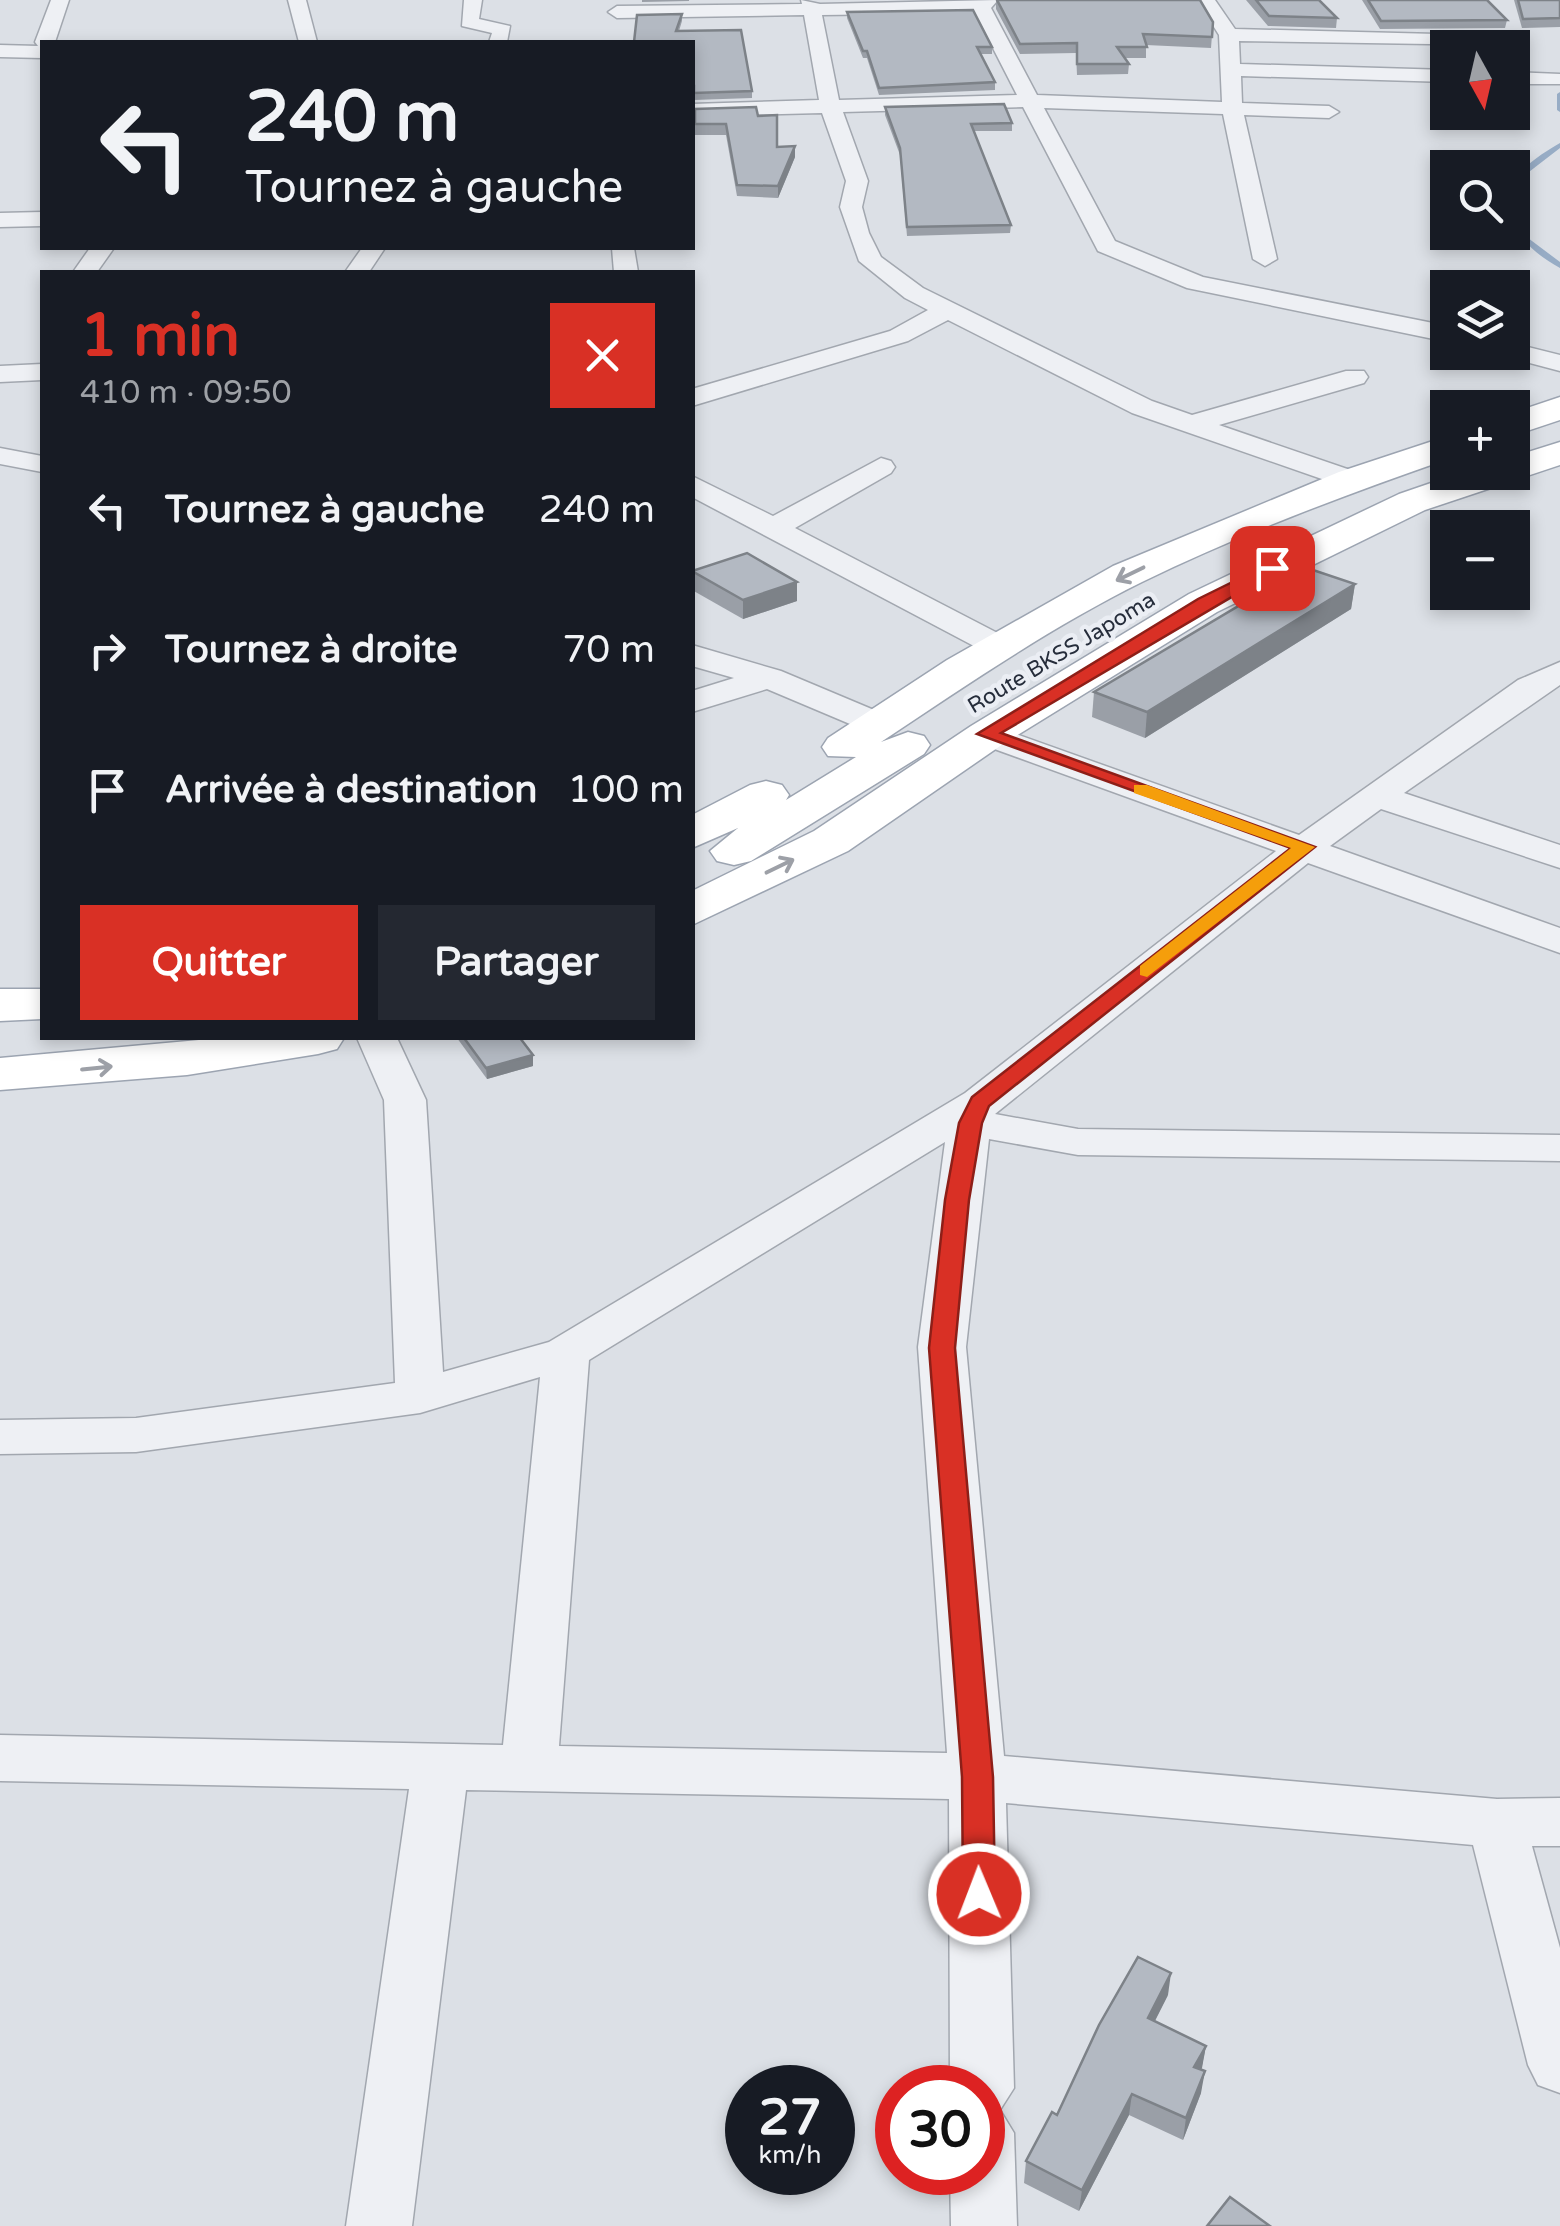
<!DOCTYPE html>
<html lang="fr">
<head>
<meta charset="utf-8">
<style>
  body { margin:0; font-family:"Varela Round",sans-serif; background:#242831; color:#f1f3f6; height:100vh; display:flex; flex-direction:column; font-size:38px; white-space:nowrap }
  * { box-sizing:border-box; margin:0 }
  p { font-size:32px; color:#9ea1a6 }
  .icon { flex:none; width:55px; height:55px; fill:none; stroke:currentColor; stroke-width:2; stroke-linecap:round; stroke-linejoin:round }
  .map { position:relative; flex:1; overflow:hidden }
  .side { position:absolute; left:40px; top:270px; width:655px; height:770px; display:flex; flex-direction:column; background:#171b24; border-radius:0px; box-shadow:0 5px 15px #0003 }
  .side>* { flex:none }
  .guide { position:absolute; left:40px; top:40px; width:655px; height:210px; border-radius:0px; box-shadow:0 5px 15px #0003; background:#171b24; color:#f1f3f6; overflow:hidden }
  .needle { width:65px; rotate:172deg }
  .tools { position:absolute; left:1430px; top:30px; display:grid; gap:20px }
  .tools a { display:grid; place-items:center; width:100px; height:100px; border-radius:0px; background:#171b24; box-shadow:0 5px 15px #0003; font-size:50px }
  .speed { position:absolute; left:725px; top:2065px; display:flex; gap:20px; font-size:50px; font-weight:700; text-align:center }
  .speed>* { display:grid; place-content:center; width:130px; height:130px; border-radius:50%; background:#171b24; box-shadow:0 5px 15px #0003; line-height:1 }
  .speed small { font-size:25px; font-weight:400 }
  .speed .limit { border:15px solid #d22; background:#fff; color:#111 }
  .pin { position:absolute; display:grid; place-items:center; width:85px; height:85px; color:#fff; margin:-42px; border-radius:20px; box-shadow:0 5px 15px #0006 }
  .me { position:absolute; width:110px; margin:-55px; rotate:359deg; stroke-linejoin:round; filter:drop-shadow(0 0 8px #0008) }
  .turn { display:flex; align-items:center; gap:35px; height:210px; padding:0 40px; font-size:45px }
  .turn .icon { width:130px; height:130px; stroke-width:2.5 }
  .turn b { display:block; font-size:70px; line-height:85px }
  .round { display:grid; place-items:center; flex:none; width:105px; height:105px; border-radius:0px; background:#242831 }
  .overview { display:flex; align-items:center; justify-content:space-between; height:170px; padding:0 40px }
  h1 { font-size:60px; font-weight:800; line-height:75px; color:#d93025 }
  .primary-button { display:flex; gap:20px; margin-top:auto; padding:20px 40px }
  .primary-button a { flex:1; height:115px; border-radius:0px; background:#d93025; color:#fff; font-size:40px; font-weight:800; line-height:115px; text-align:center }
  .primary-button a+a { background:#242831; color:#f1f3f6 }
  ul { padding:0; list-style:none }
  li { display:flex; align-items:center; gap:30px; height:140px; padding:0 40px }
  li div { flex:1 }
  li b { display:block; font-size:38px }
  li em { font-style:normal }
  .map>svg:first-child { display:block }
  .lines { fill:none; stroke-linecap:round; stroke-linejoin:round }
  .stream { fill:#97acc5; fill-rule:evenodd }
  .minor-casing { stroke:#a2a7af; stroke-width:3 }
  .major-casing { stroke:#9ca4b1; stroke-width:3 }
  .minor { fill:#eef0f4; fill-rule:evenodd }
  .major { fill:#fff; fill-rule:evenodd }
  .wall { fill:#9a9fa7 }
  .shaded-wall { fill:#7d8288 }
  .building { fill:#b3b9c2; stroke:#7d8288; stroke-width:2.5 }
  .oneway { stroke:#9da0a7 }
  .route { fill:#d93025; stroke:#8d1f18; stroke-width:2.5 }
  .slow { fill:#f59e0b }
  .labels { text-anchor:middle; stroke-width:9; stroke-linejoin:round; paint-order:stroke }
  .far-street-label { font-size:22px; fill:#262d3b; stroke:#ebeef4 }
</style>
</head>
<body>
<div class="map">
<svg width="1560" height="2226" viewBox="0 0 1560 2226">
  <rect width="100%" height="100%" fill="#dce0e6"/>
  <g class="lines">
    <g class="stream">
      <polygon points="1560,92 1560,112 1557,110 1557,94"/>
      <path d="M1560,143V148L1525,175L1512,193C1513,170 1542,154 1560,143Z"/>
      <path d="M1512,195L1516,197L1528,238L1560,262V268C1527,249 1512,234 1512,195Z"/>
    </g>
    <g class="minor-casing">
      <g id="minor">
        <polygon points="51,0 69,0 55,42 42,42 42,58 0,57 0,45 38,46 35,42"/>
        <polygon points="288,0 306,0 317,42 299,42"/>
        <polygon points="464,0 482,0 479,19 510,26 507,42 489,42 492,33 462,26"/>
        <path d="M801,0L820,4L998,0L991,8L1037,95L1222,102L1219,35L1197,0H1215L1235,29L1437,34V42L1430,44L1239,41L1240,64L1448,70V82L1241,76L1242,103L1329,106L1339,112L1329,118L1244,115L1277,259L1265,266L1253,259L1223,114L1044,108L1115,241L1203,277L1448,326V342L1187,288L1098,251L1023,107L843,112L868,181L862,207L869,233L881,257L923,288L1152,401L1192,415L1346,371H1364L1368,377L1364,383L1219,425L1362,474L1366,480L1362,486H1342L1132,413L948,320L908,341L692,406V389L890,331L928,310L905,298L859,261L840,207L846,181L822,113L692,116V104L819,100L804,15L617,18L608,12L617,6L802,4ZM975,13L1017,95L839,100L822,15Z"/>
        <polygon points="1512,72 1560,74 1560,84 1512,84"/>
        <polygon points="42,212 42,226 0,227 0,213"/>
        <polygon points="90,248 114,248 97,272 73,272"/>
        <polygon points="362,248 385,248 369,272 345,272"/>
        <polygon points="612,248 634,248 638,272 614,272"/>
        <polygon points="1512,343 1560,355 1560,371 1503,356 1500,352 1512,352"/>
        <polygon points="42,364 42,380 0,382 0,366"/>
        <polygon points="0,448 42,456 42,472 0,464"/>
        <polygon points="881,458 891,461 895,467 891,473 795,528 1011,640 1016,647 1011,654 989,654 692,497 692,476 773,516"/>
        <polygon points="692,645 781,671 893,718 898,725 893,732 869,732 767,689 692,712 692,691 734,678 692,666"/>
        <path d="M1560,662V685L1404,793L1560,845V868L1381,809L1330,846L1560,928V953L1308,863L995,1114L1078,1129L1560,1135V1161L1078,1155L989,1139L966,1347L1004,1756L1497,1799L1560,1798V1846H1532L1560,1948V2093L1538,2085L1528,2065L1473,1845L1006,1803L1014,2088L1000,2110L1014,2133L1017,2226H951L950,2172H982V2088H950L949,1799L466,1790L412,2226H346L409,1789L0,1781V1735L503,1745L540,1377L420,1413L136,1452L0,1454V1420L136,1418L395,1383L384,1100L357,1038H397L426,1100L443,1372L549,1342L965,1093L1276,851L975,742L970,735L975,728H999L1299,835L1518,680ZM945,1142L918,1347L947,1753L559,1746L589,1360Z"/>
      </g>
    </g>
    <g class="major-casing">
      <g id="major">
        <polygon points="1560,397 1560,420 1512,436 1512,413"/>
        <path d="M1448,436V459C1345,495 1240,534 1142,582C1051,627 965,686 881,742L908,732L924,736L930,745L924,754L751,861L734,865L717,861L710,851L738,828L692,848V815L750,785L766,781L782,785L789,795L786,800L856,757L828,756L822,747L828,738L947,660L1113,566L1339,472Z"/>
        <polygon points="1560,442 1560,465 1425,510 1217,612 1003,744 848,851 692,925 692,891 814,831 971,726 1189,594 1399,494 1463,472 1512,472 1512,457"/>
        <polygon points="0,989 42,989 42,1019 0,1021"/>
        <polygon points="221,1038 344,1038 337,1049 318,1054 187,1075 0,1090 0,1058"/>
      </g>
    </g>
    <use href="#minor" class="minor"/>
    <use href="#major" class="major"/>
  </g>
  <g class="wall">
    <polygon points="642,0 689,0 689,1 642,2"/>
    <polygon points="996,0 1213,22 1211,48 1146,45 1146,58 1124,58 1129,64 1128,74 1077,75 1076,53 1020,54 996,9"/>
    <polygon points="1246,0 1319,0 1337,18 1336,28 1268,26"/>
    <polygon points="1362,0 1487,0 1507,20 1505,28 1380,29"/>
    <polygon points="1514,0 1560,0 1560,27 1522,28"/>
    <polygon points="847,12 992,47 992,54 981,54 995,82 995,90 879,95 867,58 863,58 847,18"/>
    <polygon points="682,14 682,21 679,31 752,91 752,98 694,100 694,93 692,93 692,42 634,42"/>
    <polygon points="885,107 1012,123 1012,131 974,131 1011,225 1010,233 907,236 900,155 885,115"/>
    <polygon points="695,109 777,147 795,157 778,198 737,196 726,135 695,135"/>
    <polygon points="692,571 797,601 743,619 692,590"/>
    <polygon points="1355,584 1351,609 1145,738 1092,717 1094,692"/>
    <polygon points="457,1038 520,1038 533,1055 533,1066 487,1079"/>
    <polygon points="1168,1995 1155,2021 1206,2046 1201,2070 1201,2093 1183,2140 1129,2115 1079,2211 1024,2183 1026,2161"/>
  </g>
  <g class="shaded-wall">
    <polygon points="795,146 795,157 778,198 778,186"/>
    <polygon points="797,582 797,601 743,619 743,600"/>
    <polygon points="1355,584 1351,609 1145,738 1147,712"/>
    <polygon points="533,1055 533,1066 487,1079 486,1068"/>
    <polygon points="1171,1973 1168,1995 1145,2040 1148,2018"/>
    <polygon points="1206,2046 1202,2068 1190,2088 1194,2067"/>
    <polygon points="1205,2071 1201,2093 1183,2140 1186,2118"/>
    <polygon points="1132,2094 1129,2115 1079,2211 1082,2190"/>
  </g>
  <g class="building">
    <polygon points="997,0 1200,0 1213,22 1212,37 1143,34 1147,47 1117,47 1129,64 1077,64 1077,43 1020,44"/>
    <polygon points="1256,0 1319,0 1337,18 1269,16"/>
    <polygon points="1368,0 1487,0 1507,20 1381,21"/>
    <polygon points="1518,0 1560,0 1560,18 1523,19"/>
    <polygon points="973,10 992,47 977,47 995,82 879,88 867,51 863,51 847,12"/>
    <polygon points="682,14 676,31 741,30 752,91 694,93 694,86 692,86 692,42 634,42 637,15"/>
    <polygon points="1004,104 1012,123 971,124 1011,225 907,227 900,148 885,107"/>
    <polygon points="756,107 758,116 777,115 777,147 795,146 778,186 737,185 726,124 695,124 695,109"/>
    <polygon points="747,553 797,582 743,600 692,571"/>
    <polygon points="1304,567 1355,584 1147,712 1094,692"/>
    <polygon points="464,1038 520,1038 533,1055 486,1068"/>
    <polygon points="1138,1957 1171,1973 1148,2018 1206,2046 1194,2067 1205,2071 1186,2118 1132,2094 1082,2190 1026,2161 1052,2112 1057,2115 1099,2025"/>
    <polygon points="1230,2197 1270,2226 1207,2226"/>
  </g>
  <defs><path id="oneway-shaft" d="M-6 0H5M1.5-3L5.5 0L1.5 3" fill="none" stroke-width="1.6" stroke-linecap="round" stroke-linejoin="round" transform="scale(2.5)"/></defs>
  <g class="oneway">
    <use href="#oneway-shaft" transform="translate(1130 574) rotate(154)"/>
    <use href="#oneway-shaft" transform="translate(780 866) rotate(-26)"/>
    <use href="#oneway-shaft" transform="translate(97 1068) rotate(-6)"/>
  </g>
  <polygon class="route" points="1267,565 1281,568 1001,733 1315,847 989,1106 982,1123 969,1200 955,1348 993,1777 995,1894 990,1903 979,1907 968,1903 963,1894 962,1777 929,1348 945,1200 959,1123 972,1097 1291,848 977,734 1198,599"/>
  <polygon class="slow" points="1134,785 1147,785 1315,847 1147,977 1140,975 1140,966 1291,848 1134,793"/>
  <g class="labels">
    <g class="far-street-label">
      <text transform="translate(1061 652) rotate(-31)" y="8">Route BKSS Japoma</text>
    </g>
  </g>
</svg>
<div class="tools">
<a><svg class="needle" viewBox="-14 -14 28 28"><path d="M0-13l5 13h-10z" fill="#e53935"/><path d="M0 13l5-13h-10z" fill="#9ea1a6"/></svg></a>
<a><svg class="icon" aria-label="search" viewBox="0 0 24 24"><circle cx="10" cy="10" r="6"/><path d="M15 15l6 6"/></svg></a>
<a><svg class="icon" aria-label="layers" viewBox="0 0 24 24"><path d="M12 4l9 5-9 5-9-5zM3 14l9 5 9-5"/></svg></a>
<a>+</a>
<a>−</a>
</div>
<div class="speed"><div>27<small>km/h</small></div><div class="limit">30</div></div>
<div class="pin" style="left:1272px;top:568px;background:#d93025"><svg class="icon" aria-label="arrive" viewBox="0 0 24 24"><path d="M6 21V4h12l-3 4 3 4H6"/></svg></div>
<svg class="me" style="left:979px;top:1894px" viewBox="-20 -20 40 40"><circle r="17" fill="#d93025" stroke="#fff" stroke-width="3"/><path d="M0-11L8 9 0 5-8 9z" fill="#fff"/></svg>
<div class="guide">
<div class="turn"><svg class="icon" aria-label="left" viewBox="0 0 24 24"><path d="M17 20v-9H6M10 6l-5 5 5 5"/></svg><div><b>240 m</b>Tournez à gauche</div></div>
</div>
<section class="side">
<div class="overview"><div><h1>1 min</h1><p>410 m · 09:50</p></div><a class="round" style="background:#d93025;color:#fff"><svg class="icon" aria-label="close" viewBox="0 0 24 24"><path d="M6 6l12 12M18 6L6 18"/></svg></a></div>
<ul>
<li><svg class="icon" aria-label="left" viewBox="0 0 24 24"><path d="M17 20v-9H6M10 6l-5 5 5 5"/></svg><div><b>Tournez à gauche</b></div><em>240 m</em></li>
<li><svg class="icon" aria-label="right" viewBox="0 0 24 24"><path d="M7 20v-9h11M14 6l5 5-5 5"/></svg><div><b>Tournez à droite</b></div><em>70 m</em></li>
<li><svg class="icon" aria-label="arrive" viewBox="0 0 24 24"><path d="M6 21V4h12l-3 4 3 4H6"/></svg><div><b>Arrivée à destination</b></div><em>100 m</em></li>
</ul>
<div class="primary-button"><a>Quitter</a><a>Partager</a></div>
</section>
</div>
</body>
</html>
